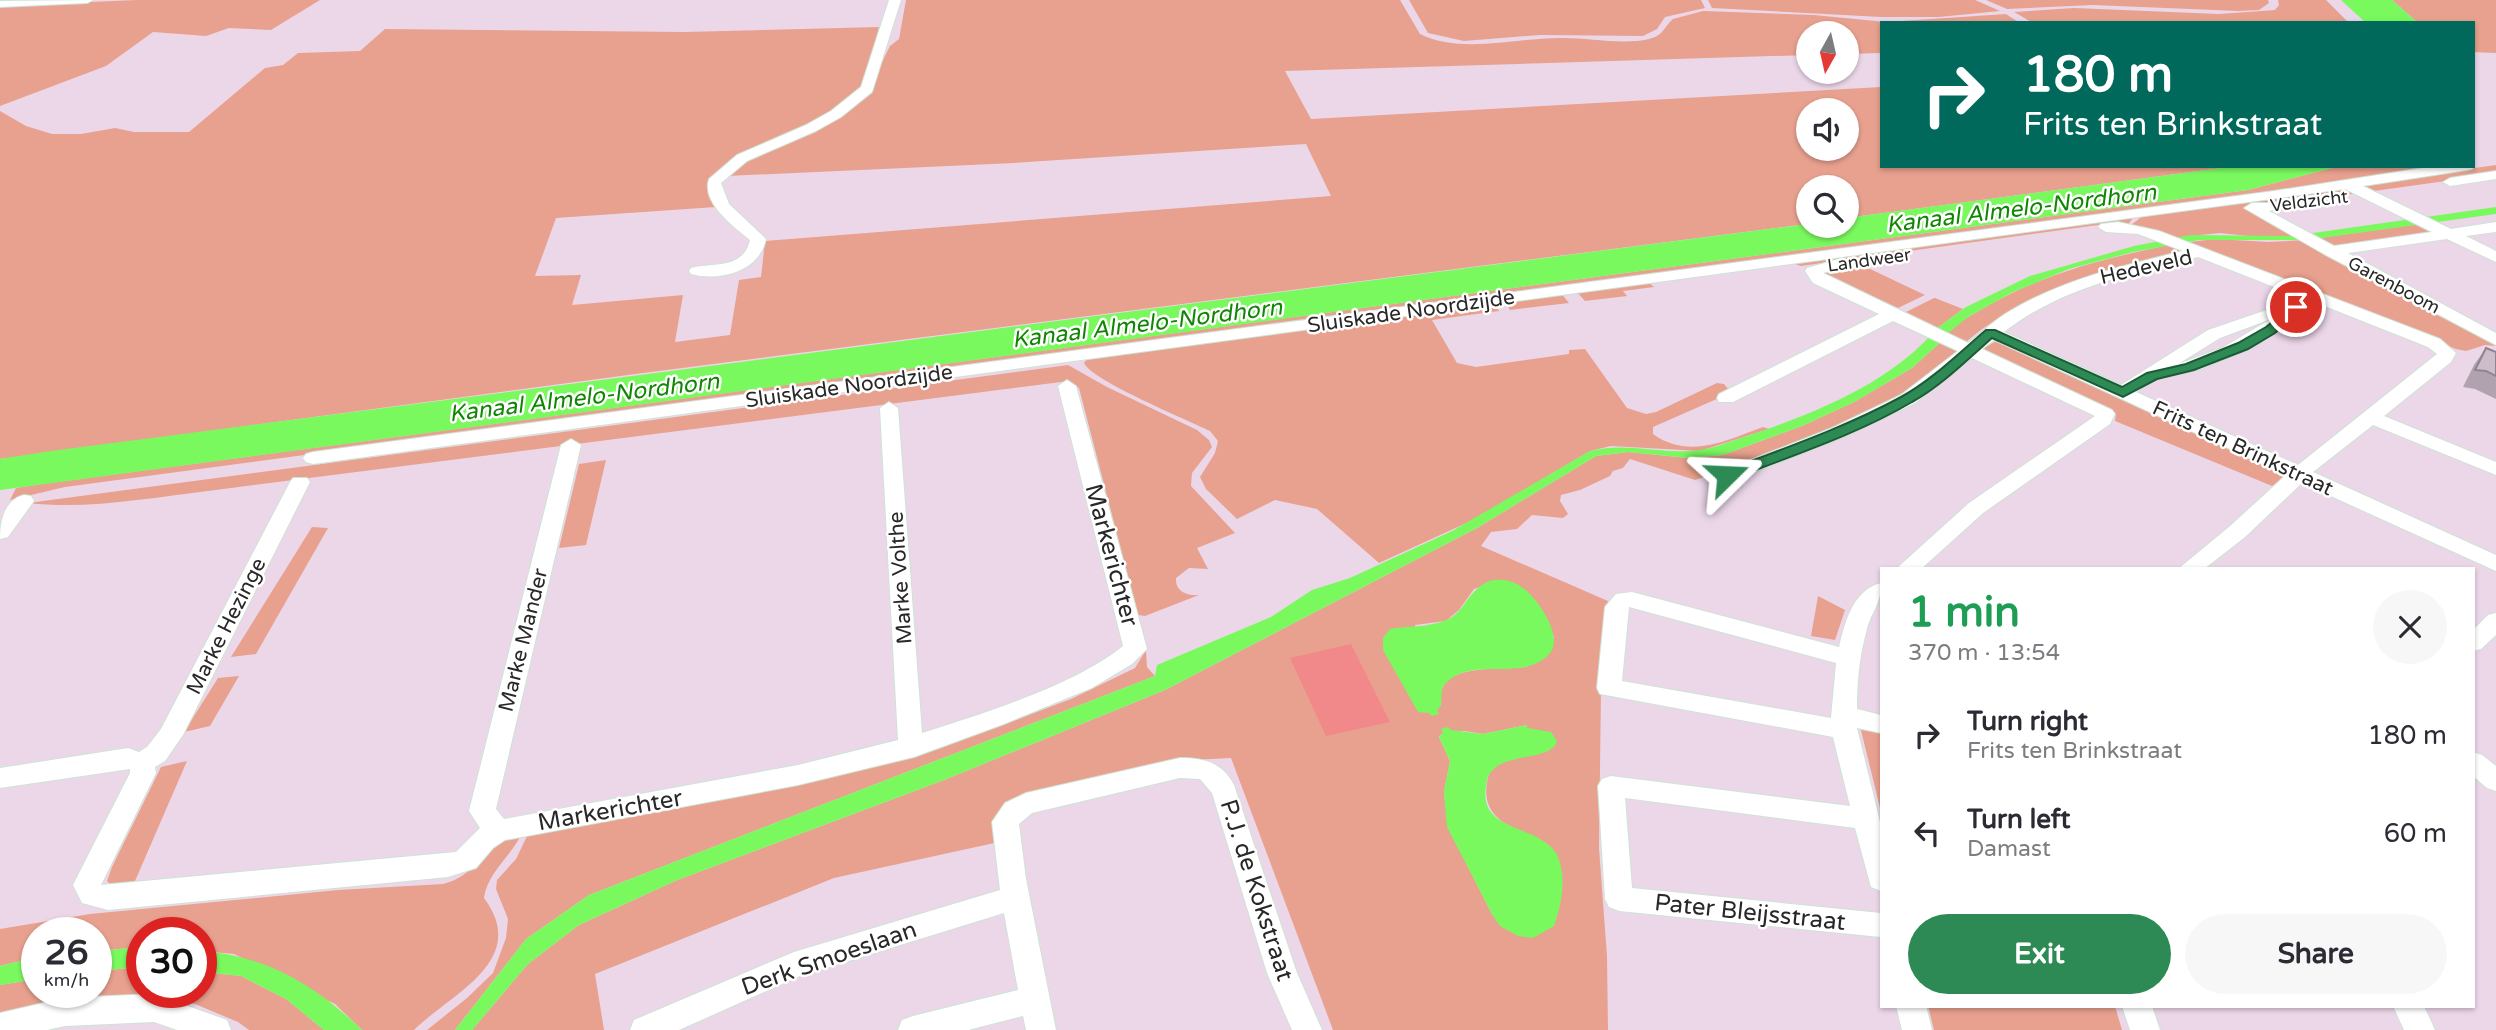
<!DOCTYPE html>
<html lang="en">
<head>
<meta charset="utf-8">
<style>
  body { margin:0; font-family:"Varela Round",sans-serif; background:#f7f7f7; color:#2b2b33; height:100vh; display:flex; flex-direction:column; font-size:26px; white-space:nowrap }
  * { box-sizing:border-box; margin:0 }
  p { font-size:23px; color:#7c7c81 }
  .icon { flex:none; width:38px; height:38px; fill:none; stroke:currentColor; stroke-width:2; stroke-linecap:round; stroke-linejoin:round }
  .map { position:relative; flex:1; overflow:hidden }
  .panel { position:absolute; left:1880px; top:567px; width:595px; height:441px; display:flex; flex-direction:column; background:#fff; border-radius:0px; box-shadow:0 2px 5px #0004 }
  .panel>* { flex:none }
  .hud { position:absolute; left:1880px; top:21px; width:595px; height:147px; border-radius:0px; box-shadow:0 2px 5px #0004; background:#00695c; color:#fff; overflow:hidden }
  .needle { width:46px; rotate:188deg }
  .fabs { position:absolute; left:1796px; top:21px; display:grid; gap:14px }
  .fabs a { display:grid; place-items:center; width:63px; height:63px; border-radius:50%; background:#fff; box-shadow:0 2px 5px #0004; font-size:35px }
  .speed { position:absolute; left:21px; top:917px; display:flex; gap:14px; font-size:35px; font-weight:700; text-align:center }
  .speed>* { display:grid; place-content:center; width:91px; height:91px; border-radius:50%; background:#fff; box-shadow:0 2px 5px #0004; line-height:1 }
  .speed small { font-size:18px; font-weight:400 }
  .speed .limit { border:10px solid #d22; background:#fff; color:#111 }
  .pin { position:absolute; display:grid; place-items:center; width:60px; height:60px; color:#fff; margin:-30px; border:4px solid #fff; border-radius:50%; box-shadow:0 2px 7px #0007 }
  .me { position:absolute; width:77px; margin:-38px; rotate:69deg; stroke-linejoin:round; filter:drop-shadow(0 0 5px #0008) }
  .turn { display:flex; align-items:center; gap:24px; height:147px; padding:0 28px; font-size:32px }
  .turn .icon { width:91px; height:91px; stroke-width:2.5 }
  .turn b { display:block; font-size:49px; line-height:60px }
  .round { display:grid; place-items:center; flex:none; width:74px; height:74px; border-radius:37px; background:#f7f7f7 }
  .overview { display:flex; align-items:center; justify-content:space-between; height:119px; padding:0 28px }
  h1 { font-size:42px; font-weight:700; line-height:52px; color:#1e9e55 }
  .action { display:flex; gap:14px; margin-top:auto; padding:14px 28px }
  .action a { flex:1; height:80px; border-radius:42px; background:#2e8a54; color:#fff; font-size:28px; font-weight:700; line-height:80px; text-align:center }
  .action a+a { background:#f7f7f7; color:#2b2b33 }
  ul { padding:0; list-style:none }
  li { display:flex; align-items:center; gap:21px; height:98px; padding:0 28px }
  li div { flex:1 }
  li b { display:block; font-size:26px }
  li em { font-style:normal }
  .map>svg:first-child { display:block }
  .green { fill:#e8a18e; fill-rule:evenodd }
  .pitch { fill:#f1888a }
  .water { fill:#7af95f }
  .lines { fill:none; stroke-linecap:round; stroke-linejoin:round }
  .street-casing { stroke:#cde3d5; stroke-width:2 }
  .street { fill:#fff; fill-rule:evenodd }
  .wall { fill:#b0a3af }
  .building { fill:#cdbdcb; stroke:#90848e; stroke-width:2 }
  .route { fill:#2e8a54; stroke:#1e5a37; stroke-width:2 }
  .labels { text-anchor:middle; stroke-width:5; stroke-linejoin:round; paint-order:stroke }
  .far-street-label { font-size:18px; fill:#282828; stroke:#fff }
  .street-label { font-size:21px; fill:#282828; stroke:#fff }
  .water-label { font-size:23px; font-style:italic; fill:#118504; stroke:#fff }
  .near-street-label { font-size:24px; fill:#282828; stroke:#fff }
</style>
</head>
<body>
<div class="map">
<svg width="2496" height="1030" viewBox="0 0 2496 1030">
  <rect width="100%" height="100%" fill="#ecd7e9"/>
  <g class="green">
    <polygon points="136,0 320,0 271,30 229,28 206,36 153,32 106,66 0,106 0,6"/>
    <path d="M906,0H1400L1420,34C1463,55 1517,37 1563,38C1591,38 1622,45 1649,39C1663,36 1664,27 1673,19L1703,11L1814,15L1886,22L2006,14L2020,23H1881V53L1846,54V33H1808V55L1285,71L1311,119L1881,87V166H2236L1846,218V187H1808V224L628,375L0,459V111L26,126L52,134H81L115,128L134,132H189L265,68L283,65L298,53L360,51L385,29L685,32L879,27L863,85L854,97L809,125L763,146L708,188L709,196L716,207L556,218L535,276L581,275L572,305L683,295L675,342L730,335L739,280L761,277L765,241L1331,196L1306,144L1014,163L726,176L741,164L838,116L878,70L890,46L899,39ZM1808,110H1846V149H1808Z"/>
    <polygon points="1409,0 1701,0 1705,8 1665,17 1657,29 1643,36 1540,35 1464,41 1428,33"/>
    <polygon points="1708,0 1975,0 2000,11 1939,17 1881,17 1712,8"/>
    <polygon points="1986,0 2268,0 2269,3 2259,10 2238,11 2093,5 2007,9"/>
    <polygon points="2278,0 2326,0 2349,23 2033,23 2014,12 2074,8 2219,14 2275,10 2279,5"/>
    <polygon points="2392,0 2496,0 2496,53 2473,52 2473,23 2418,23"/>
    <polygon points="2496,165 2496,174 2251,208 2298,235 2267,238 2220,233 2171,238 2131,225 2144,215"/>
    <polygon points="2340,166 2443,166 2305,187 65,487 10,500 16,488 42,484 2248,190"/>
    <polygon points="2134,216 2128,225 2098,225 1801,266 1792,263"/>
    <polygon points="2425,223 2434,231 2331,247 2313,239"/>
    <polygon points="2215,239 2269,242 2306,240 2496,346 2485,345 2466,351 2456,349 2181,243"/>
    <path d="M2174,244L2188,250C2110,270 2030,288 1967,341L1947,334C1954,324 1967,318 1977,312C2037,275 2105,258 2174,244Z"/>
    <polygon points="1875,262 1866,267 1925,295 1898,308 1821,274 1827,269"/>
    <polygon points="1647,281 1654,287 1623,291 1627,296 1585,301 1575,290"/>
    <polygon points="1561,293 1569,303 1510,310 1504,300"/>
    <polygon points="1934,298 1935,298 1963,309 1936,329 1906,312"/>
    <path d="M1493,302L1499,311L1432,320L1457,363L1476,367L1569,354V350L1585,349L1627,408L1646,414L1656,412L1717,383L1724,384L1729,390L1719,398L1653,427V434C1689,460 1727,440 1763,427L1769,429L1700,451L1611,446L1590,451L1473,520L1379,563L1317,509L1275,500L1237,519L1206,489L1200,477L1215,453L1218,441L1210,431C1188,420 1092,381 1084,363L1087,359Z"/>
    <path d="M1943,340L1959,348L1956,353L1920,383L1858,418L1764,457L1695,480L1630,459L1623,468L1613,471L1610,476L1580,490L1561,495L1560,501L1568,514L1563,518L1532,515L1517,529L1491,532L1481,546L1608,601L1604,626L1601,690L1599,848L1607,956L1608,1030H1333L1231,758L1191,760L1024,797L999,842L834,878L595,974L604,1030H472L528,964L579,925L675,881L944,780L1165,690L1477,528L1596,456L1628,452L1688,458L1723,455L1802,426L1854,402L1912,368ZM1502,580C1530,585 1546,613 1554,638L1526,667C1499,671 1434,661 1441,705L1435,708L1415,625L1446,621L1459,610L1474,589ZM1527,725V728L1541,732L1550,750C1534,756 1512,757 1498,765C1490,769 1488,775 1487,783C1481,818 1512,829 1540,839L1493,916L1448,827L1444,792L1450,761L1439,737L1443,733L1464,731L1483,734Z"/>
    <polygon points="1998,340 2279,470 2283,476 2280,482 2272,486 2115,421 2116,414 1986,350 1984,348"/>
    <path d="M1068,365L1107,387L1197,430L1209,440L1212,447L1192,473L1191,486L1235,533L1197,548L1208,569L1189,568L1176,578C1175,592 1188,596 1199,595L1145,616L1138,615L1079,388L1069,381L208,491C149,498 86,510 28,503Z"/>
    <polygon points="606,460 586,545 559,548 579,464"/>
    <polygon points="312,527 328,528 256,654 231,657"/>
    <polygon points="1818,596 1845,610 1835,640 1811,636"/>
    <polygon points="1146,650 1147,667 1155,676 589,895 526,939 455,1030 427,1030 467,998 493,973 506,938 508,919 496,889 497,880 516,859 529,832 900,760 941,748 1071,699 1135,668"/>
    <polygon points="239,676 210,726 184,732 218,678"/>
    <polygon points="1860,726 1881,730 1881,812"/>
    <polygon points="187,761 132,888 112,886 107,881 112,867 161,767"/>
    <path d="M520,837C509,858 487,874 484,898C531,961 450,994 414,1030H362L335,1004L234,954L201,951V933H142V947L96,951V933H37V957L0,966V929L90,914L338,890L443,884C479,876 484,840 520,837Z"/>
    <polygon points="142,967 142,992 201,992 201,972 241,976 286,999 324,1030 249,1030 238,1022 195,1004 165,999 0,1014 0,985 37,979 37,992 96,992 96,971"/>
    <polygon points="1928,1006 2115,1006 2122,1030 1934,1030"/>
  </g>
  <polygon class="pitch" points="1351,644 1390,722 1326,736 1290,658"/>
  <g class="water">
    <polygon points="2341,0 2392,0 2418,23 2366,23"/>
    <polygon points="2236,166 2340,166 2248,190 0,490 0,459 51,451 1808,224 1846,226 1846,218"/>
    <polygon points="2496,207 2496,214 2306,240 2199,240 2133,252 2069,269 2011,293 1968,317 1947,334 1936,329 1966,307 2030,276 2134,246 2191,235 2292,236"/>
    <path d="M1931,335L1943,340L1912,368L1854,402L1802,426L1723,455L1688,458L1628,452L1596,456L1477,528L1165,690L944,780L675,881L579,925L528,964L472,1030H455L526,939L589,895L1155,676L1157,665L1271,617L1312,590L1350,578L1452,531L1590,451C1626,442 1655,453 1691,451C1711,450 1728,442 1747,436C1812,414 1884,386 1931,335Z"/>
    <path d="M1493,580C1504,579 1514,581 1523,588C1537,598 1564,636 1550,653C1523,685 1467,652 1442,688L1441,705L1437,711L1439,714L1432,716L1429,713L1418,712L1383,650V638L1390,629C1407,626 1428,627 1444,621C1466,614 1467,587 1493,580Z"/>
    <path d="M1527,725V728L1551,732L1557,741L1555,746C1538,761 1505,754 1491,772C1487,776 1487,781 1486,787C1478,834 1544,824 1558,857C1567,880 1561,905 1554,926L1533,938L1518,936L1500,926L1493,916L1447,827L1444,792L1450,761L1439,737L1443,733L1441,729L1448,727L1451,730L1483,734Z"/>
    <polygon points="142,947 142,967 96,971 96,951"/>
    <path d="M201,951C267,956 315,985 362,1030H324L286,999L241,976L201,972Z"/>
    <polygon points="37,957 37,979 0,985 0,966"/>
  </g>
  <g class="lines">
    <g class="street-casing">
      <g id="street">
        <polygon points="93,0 87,3 0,7 0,1"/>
        <path d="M889,0H901L872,92L841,117L816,131L747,161L721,183L729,204L766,239C760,271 720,282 691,274L689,271L691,268C714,262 743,270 750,240C734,227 701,203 709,179L737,155L806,125L831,111L861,87Z"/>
        <polygon points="2473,164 2474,166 2472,169 2467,170 2363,186 2451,229 2496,222 2496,232 2466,236 2496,251 2496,262 2447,239 2348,253 2496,333 2496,345 2324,254 2244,208 2252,203 2277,203 2280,206 2277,209 2269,211 2334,246 2432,232 2345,189 313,464 306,462 303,458 306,454 313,452 2274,191 2436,166 2473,166"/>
        <polygon points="2496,171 2496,179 2450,186 2443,182 2450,178"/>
        <path d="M2118,222L2159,231L2440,339L2456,353L2451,362L2384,416L2496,462V475L2373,425L2313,472L2496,555V571L2302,483L2245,537L2204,569H2178L2229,527L2286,475L1994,340L1982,349L2112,410L2115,414L2110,424L1983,513L1921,569H1896L1969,503L2095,416L1972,358L1915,403L1846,436L1734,480H1720L1717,476L1720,472L1832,428L1901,395L1958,351L1893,321L1733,402H1719L1717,398L1719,394L1879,314L1813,283L1805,271L1807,268L1839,259L1845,261L1847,264L1845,267L1823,273L1968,343C1983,332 1994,320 2010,311C2064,279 2123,266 2183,251L2138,234L2106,232L2098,227L2101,224ZM2198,257L2302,298L2208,330L2121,385L2004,332C2060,288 2130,274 2198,257ZM2317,303L2428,347L2437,354L2298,465L2136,392L2156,379L2201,369L2251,348L2283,328L2297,316L2299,311ZM2271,319L2222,348L2178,364L2220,338Z"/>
        <path d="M1067,380L1076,386L1147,649L1132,664L1092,688L1004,724L914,757L798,785L505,840L493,848L476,868L448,877L108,910L82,903L73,885L130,773V769L0,788V768L128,748L139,752L147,747L161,729L290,482L293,478H307L310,482L183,735L165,761L155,767L156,773L101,885L456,852L480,828L469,811L561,445L571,439L581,445L496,809L504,819L798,765L898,740L880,408L889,402L898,408L922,733C982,714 1075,685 1123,646L1058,386Z"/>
        <path d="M24,495L31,496L34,501L8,537L0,539C0,521 4,500 24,495Z"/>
        <path d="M1881,583C1881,607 1871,610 1866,633C1859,658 1857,684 1857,709L1881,715V733L1857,728L1881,826V891L1871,887L1855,828L1625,798L1632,888L1881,913V937L1619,911L1609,907L1605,899L1598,786L1602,779L1611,776L1850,806L1833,737L1600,694L1597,688L1605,607L1616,594L1632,592L1839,647C1845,622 1853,590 1881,583ZM1629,607L1836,663L1831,718L1622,681Z"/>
        <polygon points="2496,613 2496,635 2481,649 2473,651 2473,630 2488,615"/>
        <polygon points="2473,752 2482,755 2496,766 2496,791 2487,788 2473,776"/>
        <path d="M1180,758C1204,758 1222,762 1234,785L1297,973L1322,1030H1292L1267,973L1212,793L1200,779L1180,778L1032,813L1019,824L1026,879L1056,1030H1026L1023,1016L968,1030H898L902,1020L913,1016L1018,990L1004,913L800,976L679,1030H630L634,1020L794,952L1000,890L992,822L1005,803L1026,793Z"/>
        <polygon points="154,994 227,1020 231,1030 177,1030 154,1022 65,1026 47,1030 0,1030 0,1013 65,998"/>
        <polygon points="1896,1006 1926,1006 1932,1030 1902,1030"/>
        <polygon points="2122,1006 2152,1006 2160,1030 2130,1030"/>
        <polygon points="2393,1006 2424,1006 2435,1030 2404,1030"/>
      </g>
    </g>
    <use href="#street" class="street"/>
  </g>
  <polygon class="wall" points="2486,348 2496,352 2496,399 2475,389 2463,387 2474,365"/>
  <polygon class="building" points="2486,348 2496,352 2496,376 2486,371 2475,370"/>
  <path class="route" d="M2296,303L2302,307L2300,310L2275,333L2248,349L2194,370L2157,379L2123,397L1992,338C1967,360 1941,386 1912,402C1856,435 1793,455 1733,479H1722L1720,475L1722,472C1782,449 1844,428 1901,397C1932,380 1959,353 1986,330H1995L2122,387L2147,373L2186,364L2238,343L2266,327Z"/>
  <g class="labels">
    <g class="far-street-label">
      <text transform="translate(2309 201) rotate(-7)" y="6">Veldzicht</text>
      <text transform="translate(1869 260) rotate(-8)" y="6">Landweer</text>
      <text transform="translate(2394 285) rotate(28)" y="6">Garenboom</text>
    </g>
    <g class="street-label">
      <text transform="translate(2146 267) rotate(-13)" y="7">Hedeveld</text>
      <text transform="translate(1411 311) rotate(-8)" y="7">Sluiskade Noordzijde</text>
      <text transform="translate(849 386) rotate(-8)" y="7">Sluiskade Noordzijde</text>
      <text transform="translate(2243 448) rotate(25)" y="7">Frits ten Brinkstraat</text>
      <text transform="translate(900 578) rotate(-94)" y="7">Marke Volthe</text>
      <text transform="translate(226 626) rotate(-63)" y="7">Marke Hezinge</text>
      <text transform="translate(523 640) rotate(-76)" y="7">Marke Mander</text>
    </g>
    <g class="water-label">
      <text transform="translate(2021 208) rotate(-7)" y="8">Kanaal Almelo-Nordhorn</text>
      <text transform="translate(1147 323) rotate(-7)" y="8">Kanaal Almelo-Nordhorn</text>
      <text transform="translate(584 397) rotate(-7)" y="8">Kanaal Almelo-Nordhorn</text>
    </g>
    <g class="near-street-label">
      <text transform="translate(1112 555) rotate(75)" y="8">Markerichter</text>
      <text transform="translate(610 810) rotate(-10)" y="8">Markerichter</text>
      <text transform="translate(1257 890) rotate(72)" y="8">P.J. de Kokstraat</text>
      <text transform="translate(1750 912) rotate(6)" y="8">Pater Bleijsstraat</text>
      <text transform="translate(829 958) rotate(-19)" y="8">Derk Smoeslaan</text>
    </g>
  </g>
</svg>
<div class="fabs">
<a><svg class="needle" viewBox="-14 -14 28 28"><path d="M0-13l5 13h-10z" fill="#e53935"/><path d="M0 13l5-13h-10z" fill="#7c7c81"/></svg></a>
<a><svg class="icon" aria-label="sound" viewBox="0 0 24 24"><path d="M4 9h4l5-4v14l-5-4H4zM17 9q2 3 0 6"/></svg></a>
<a><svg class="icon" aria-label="search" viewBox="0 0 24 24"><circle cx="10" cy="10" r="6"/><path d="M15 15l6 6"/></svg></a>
</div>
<div class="speed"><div>26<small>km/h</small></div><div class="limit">30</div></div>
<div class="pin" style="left:2296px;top:307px;background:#d93025"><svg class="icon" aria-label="arrive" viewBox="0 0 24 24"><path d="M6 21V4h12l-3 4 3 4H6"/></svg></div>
<svg class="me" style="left:1727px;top:475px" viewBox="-20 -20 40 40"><path d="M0-17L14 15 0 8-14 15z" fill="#2e8a54" stroke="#fff" stroke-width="4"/></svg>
<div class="hud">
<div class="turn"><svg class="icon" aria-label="right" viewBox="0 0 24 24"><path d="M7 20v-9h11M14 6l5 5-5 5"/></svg><div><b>180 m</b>Frits ten Brinkstraat</div></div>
</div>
<section class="panel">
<div class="overview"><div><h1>1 min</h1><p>370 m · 13:54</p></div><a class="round"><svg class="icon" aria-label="close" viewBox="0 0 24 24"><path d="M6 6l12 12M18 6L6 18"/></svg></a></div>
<ul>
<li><svg class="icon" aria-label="right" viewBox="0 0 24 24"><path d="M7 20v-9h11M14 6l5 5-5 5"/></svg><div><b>Turn right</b><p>Frits ten Brinkstraat</p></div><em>180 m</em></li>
<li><svg class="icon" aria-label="left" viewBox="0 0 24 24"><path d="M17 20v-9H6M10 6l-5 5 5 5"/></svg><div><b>Turn left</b><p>Damast</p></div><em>60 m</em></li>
</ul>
<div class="action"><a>Exit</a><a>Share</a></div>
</section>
</div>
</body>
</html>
